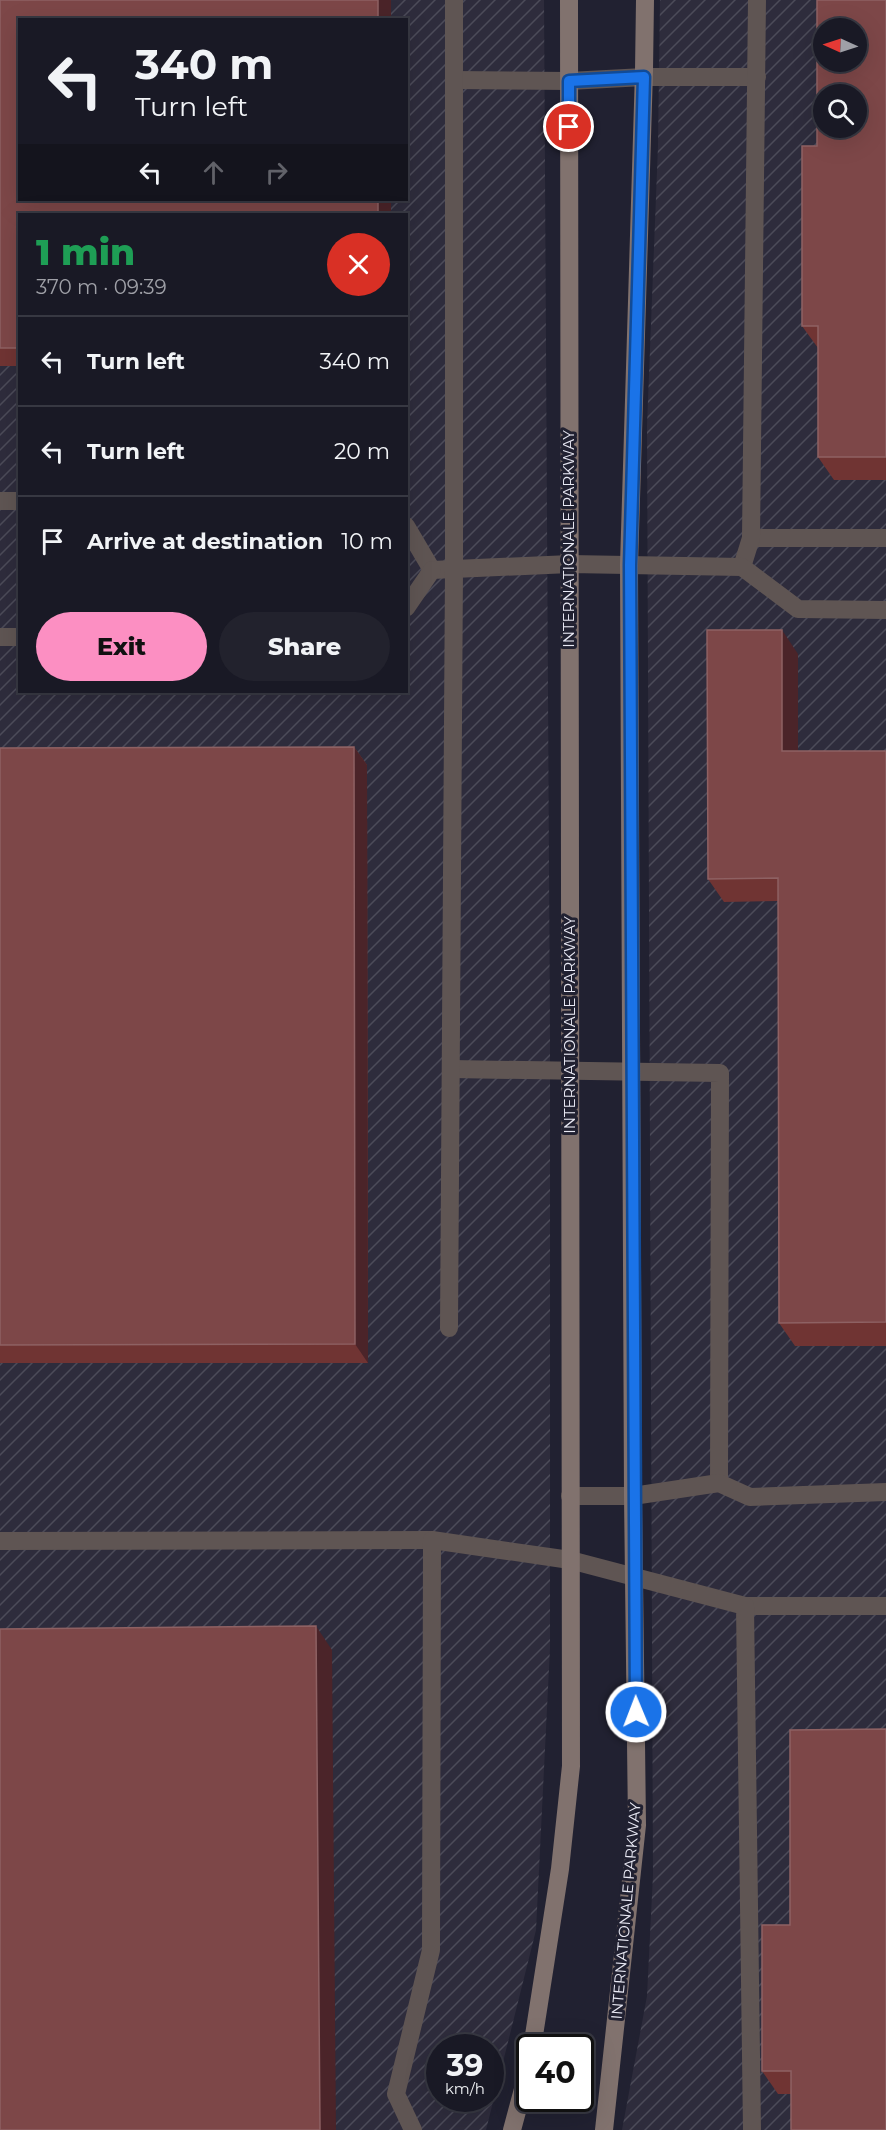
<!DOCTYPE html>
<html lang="en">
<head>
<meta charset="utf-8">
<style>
  body { margin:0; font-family:Montserrat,sans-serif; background:#22222d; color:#f1f3f6; height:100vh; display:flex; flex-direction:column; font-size:22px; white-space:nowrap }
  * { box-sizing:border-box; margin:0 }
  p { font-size:20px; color:#9fa0a7 }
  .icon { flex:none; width:33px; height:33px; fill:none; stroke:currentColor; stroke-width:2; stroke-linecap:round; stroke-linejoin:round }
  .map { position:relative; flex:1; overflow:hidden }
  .panel { position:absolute; left:18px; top:213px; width:390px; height:480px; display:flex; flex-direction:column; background:#191925; border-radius:0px; box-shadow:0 6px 24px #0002,0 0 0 2px #373842 }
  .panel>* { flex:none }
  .guide { position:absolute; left:18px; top:18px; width:390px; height:183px; border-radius:0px; box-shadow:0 6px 24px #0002,0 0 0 2px #373842; background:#191925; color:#f1f3f6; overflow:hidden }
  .needle { width:39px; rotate:273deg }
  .controls { position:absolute; left:813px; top:18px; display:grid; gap:12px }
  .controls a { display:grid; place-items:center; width:54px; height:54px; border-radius:50%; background:#191925; box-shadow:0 6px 24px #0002,0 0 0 2px #373842; font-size:30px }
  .speed { position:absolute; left:426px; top:2034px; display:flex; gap:12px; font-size:30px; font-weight:700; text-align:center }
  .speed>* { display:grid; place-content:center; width:78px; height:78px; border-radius:50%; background:#191925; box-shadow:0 6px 24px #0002,0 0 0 2px #373842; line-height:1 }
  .speed small { font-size:15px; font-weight:400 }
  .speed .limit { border:3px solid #111; border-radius:9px; background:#fff; color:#111 }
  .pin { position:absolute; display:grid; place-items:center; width:51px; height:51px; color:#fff; margin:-26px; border:3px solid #fff; border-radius:50%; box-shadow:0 2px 6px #0007 }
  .me { position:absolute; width:66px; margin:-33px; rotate:359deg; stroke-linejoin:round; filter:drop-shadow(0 0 4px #0008) }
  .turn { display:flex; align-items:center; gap:21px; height:126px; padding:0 18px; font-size:27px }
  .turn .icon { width:78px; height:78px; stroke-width:2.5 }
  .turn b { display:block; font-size:42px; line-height:51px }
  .lanes { display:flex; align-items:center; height:57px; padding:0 18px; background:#0003; justify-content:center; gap:30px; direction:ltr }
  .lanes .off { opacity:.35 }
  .round { display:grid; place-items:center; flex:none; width:63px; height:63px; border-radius:32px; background:#22222d }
  .overview { display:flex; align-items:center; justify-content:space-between; height:102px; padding:0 18px }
  h1 { font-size:36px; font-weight:800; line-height:45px; color:#1e9e55 }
  .cta { display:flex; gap:12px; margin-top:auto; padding:12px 18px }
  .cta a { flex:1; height:69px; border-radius:36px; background:#fc8fc2; color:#111; font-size:24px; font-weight:800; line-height:69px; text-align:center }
  .cta a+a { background:#22222d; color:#f1f3f6 }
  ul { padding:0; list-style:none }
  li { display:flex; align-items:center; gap:18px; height:90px; padding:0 18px; border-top:2px solid #373842 }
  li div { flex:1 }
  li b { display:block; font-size:22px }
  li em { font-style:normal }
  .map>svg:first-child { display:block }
  .industrial { fill:url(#industrial-furrows); fill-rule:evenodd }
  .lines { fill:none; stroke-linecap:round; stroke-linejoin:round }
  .lane { stroke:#5f5553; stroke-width:18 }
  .secondary { stroke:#81726e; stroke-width:18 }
  .wall { fill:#703433 }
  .shaded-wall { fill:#4b2429 }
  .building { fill:#7d4748; stroke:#8e6163; stroke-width:1.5; fill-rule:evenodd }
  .route-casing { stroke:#114b97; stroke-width:15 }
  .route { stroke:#1a73e8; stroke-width:10 }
  .labels { text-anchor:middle; stroke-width:6; stroke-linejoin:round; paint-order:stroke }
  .street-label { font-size:15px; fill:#eaeaf5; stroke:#212131 }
</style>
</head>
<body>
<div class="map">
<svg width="886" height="2130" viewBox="0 0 886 2130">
  <defs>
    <pattern id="industrial-furrows" width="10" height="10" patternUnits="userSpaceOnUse" patternTransform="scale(1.5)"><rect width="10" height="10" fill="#2e2c3c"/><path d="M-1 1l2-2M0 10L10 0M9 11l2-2" fill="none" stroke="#4c4b59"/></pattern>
  </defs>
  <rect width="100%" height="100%" fill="#212131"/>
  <g class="industrial">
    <path d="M0,0H544L550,1043V1648L536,1930L486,2130H0ZM20,20H406V200H20ZM20,214H406V692H20ZM440,2048H490V2098H440Z"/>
    <path d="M660,0H886V2130H622L647,1996L653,1875L647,426L658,146ZM824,28H856V62H824ZM824,94H856V128H824Z"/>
  </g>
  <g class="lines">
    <g class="lane">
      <polyline points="454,80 569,81 644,77 757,77"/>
      <polyline points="0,501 20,501"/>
      <polyline points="406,526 432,570"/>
      <polyline points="751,538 886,538"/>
      <polyline points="742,567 751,538 757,0"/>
      <polyline points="432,570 570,564 742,567 798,609 886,610"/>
      <polyline points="406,608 432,570"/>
      <polyline points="0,637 20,637"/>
      <polyline points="451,1069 720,1073 719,1483"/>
      <polyline points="449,1328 454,570 454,0"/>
      <polyline points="570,1496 633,1496 719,1483 750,1497 886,1492"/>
      <polyline points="0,1541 432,1540"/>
      <polyline points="745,1606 886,1606"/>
      <polyline points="413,2130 396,2094 431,1950 432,1540 570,1560 745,1606 752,2130"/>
    </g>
    <g class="secondary">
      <polyline points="532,2048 560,1869 571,1766 569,0"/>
      <polyline points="512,2130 530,2063"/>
      <polyline points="604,2130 637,1825 633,1496 629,565 644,71 645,0"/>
    </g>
  </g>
  <g class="wall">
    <polygon points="0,0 20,200 391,200 391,214 20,214 20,366 0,366"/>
    <polygon points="886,0 886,480 834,480 818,457 818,348 802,326 817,146"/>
    <polygon points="798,654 798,751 886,751 886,1346 795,1346 779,1323 778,901 724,902 708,879"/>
    <polygon points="354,747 367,765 368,1363 0,1363 0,748"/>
    <polygon points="790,1925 791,2094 778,2094 762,2071"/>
  </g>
  <g class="shaded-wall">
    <rect x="378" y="0" width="13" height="20"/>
    <rect x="378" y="200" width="13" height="14"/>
    <polygon points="782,630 798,654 798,774 782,751"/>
    <polygon points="354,747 367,765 368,1363 355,1344"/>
    <polygon points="316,1626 332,1650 336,2130 320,2130"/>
  </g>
  <g class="building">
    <polygon points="0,0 378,0 378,20 20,20 20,200 378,200 378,214 20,214 20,348 0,348"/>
    <path d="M817,0H886V457H818V326H802V146H817ZM824,28H856V62H824ZM824,94H856V128H824Z"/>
    <polygon points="707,630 782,630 782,751 886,751 886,1322 779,1323 778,878 708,879"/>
    <polygon points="354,747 355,1344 0,1345 0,748"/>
    <polygon points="316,1626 320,2130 0,2130 0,1629"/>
    <polygon points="886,1729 886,2130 791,2130 791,2071 762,2071 762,1925 790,1925 790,1730"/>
  </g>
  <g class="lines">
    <g class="route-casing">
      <polyline id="route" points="569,127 569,81 644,77 630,565 636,1712"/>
    </g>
    <use href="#route" class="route"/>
  </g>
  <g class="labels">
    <g class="street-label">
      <text transform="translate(569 539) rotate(-90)" y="5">INTERNATIONALE PARKWAY</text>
      <text transform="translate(570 1025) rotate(-90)" y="5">INTERNATIONALE PARKWAY</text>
      <text transform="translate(626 1911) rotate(-85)" y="5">INTERNATIONALE PARKWAY</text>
    </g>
  </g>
</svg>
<div class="controls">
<a><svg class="needle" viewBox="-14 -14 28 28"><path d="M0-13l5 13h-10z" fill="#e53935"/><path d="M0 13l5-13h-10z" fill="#9fa0a7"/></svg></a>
<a><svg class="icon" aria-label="search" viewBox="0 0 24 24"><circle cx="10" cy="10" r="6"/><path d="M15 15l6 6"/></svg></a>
</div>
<div class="speed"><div>39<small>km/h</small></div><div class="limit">40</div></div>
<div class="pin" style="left:569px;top:127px;background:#d93025"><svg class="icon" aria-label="arrive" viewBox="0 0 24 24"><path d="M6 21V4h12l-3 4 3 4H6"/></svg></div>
<svg class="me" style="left:636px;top:1712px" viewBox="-20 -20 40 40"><circle r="17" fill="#1a73e8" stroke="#fff" stroke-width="3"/><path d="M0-11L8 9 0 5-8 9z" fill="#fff"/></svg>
<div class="guide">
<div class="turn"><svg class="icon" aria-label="left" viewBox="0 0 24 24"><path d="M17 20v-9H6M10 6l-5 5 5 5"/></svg><div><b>340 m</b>Turn left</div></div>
<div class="lanes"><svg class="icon" aria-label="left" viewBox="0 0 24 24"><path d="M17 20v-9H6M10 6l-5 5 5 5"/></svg><svg class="icon off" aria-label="ahead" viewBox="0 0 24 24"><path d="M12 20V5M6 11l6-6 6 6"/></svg><svg class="icon off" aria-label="right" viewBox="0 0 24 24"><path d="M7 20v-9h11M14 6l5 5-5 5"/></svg></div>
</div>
<section class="panel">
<div class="overview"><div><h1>1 min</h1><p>370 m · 09:39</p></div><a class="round" style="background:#d93025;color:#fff"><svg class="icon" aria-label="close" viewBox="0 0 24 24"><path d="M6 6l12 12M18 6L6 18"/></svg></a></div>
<ul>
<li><svg class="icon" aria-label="left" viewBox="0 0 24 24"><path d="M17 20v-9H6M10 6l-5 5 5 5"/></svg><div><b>Turn left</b></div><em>340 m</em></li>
<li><svg class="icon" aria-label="left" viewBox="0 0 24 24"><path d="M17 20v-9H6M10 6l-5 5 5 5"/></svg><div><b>Turn left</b></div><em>20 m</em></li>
<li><svg class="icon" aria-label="arrive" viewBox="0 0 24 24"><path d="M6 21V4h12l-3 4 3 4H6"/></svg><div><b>Arrive at destination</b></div><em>10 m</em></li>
</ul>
<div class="cta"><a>Exit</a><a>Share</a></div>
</section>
</div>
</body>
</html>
